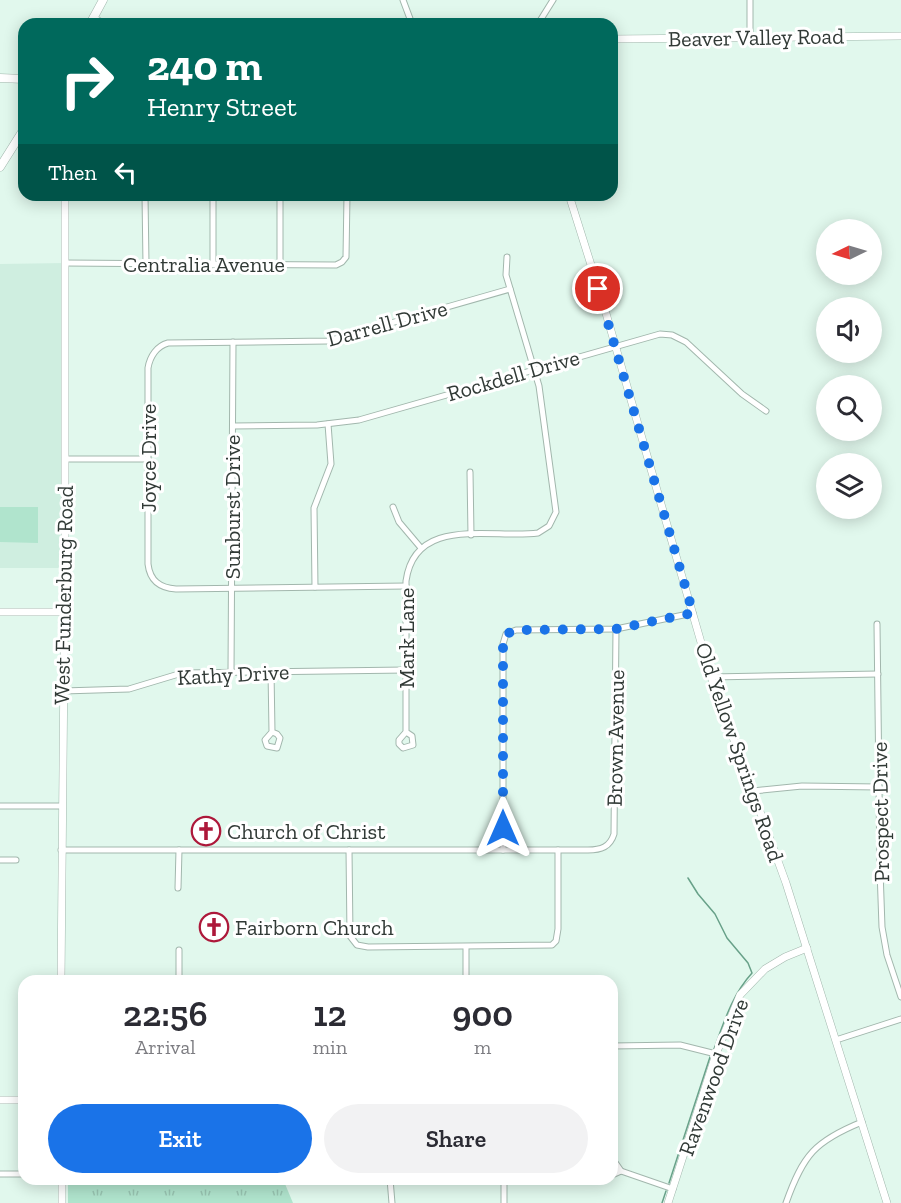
<!DOCTYPE html>
<html lang="en">
<head>
<meta charset="utf-8">
<style>
  body { margin:0; font-family:"Zilla Slab",serif; background:#f2f2f3; color:#2b2b33; height:100vh; display:flex; flex-direction:column; font-size:22px; white-space:nowrap }
  * { box-sizing:border-box; margin:0 }
  p { font-size:20px; color:#7c7c81 }
  .icon { flex:none; width:33px; height:33px; fill:none; stroke:currentColor; stroke-width:2; stroke-linecap:round; stroke-linejoin:round }
  .map { position:relative; flex:1; overflow:hidden }
  .side { position:absolute; left:18px; top:975px; width:600px; height:210px; display:flex; flex-direction:column; background:#fff; border-radius:18px; box-shadow:0 3px 15px #0003 }
  .side>* { flex:none }
  .top-card { position:absolute; left:18px; top:18px; width:600px; height:183px; border-radius:18px; box-shadow:0 3px 15px #0003; background:#00695c; color:#fff; overflow:hidden }
  .needle { width:39px; rotate:265deg }
  .tools { position:absolute; left:816px; top:219px; display:grid; gap:12px }
  .tools a { display:grid; place-items:center; width:66px; height:66px; border-radius:50%; background:#fff; box-shadow:0 3px 15px #0003; font-size:30px }
  .pin { position:absolute; display:grid; place-items:center; width:51px; height:51px; color:#fff; margin:-26px; border:3px solid #fff; border-radius:50%; box-shadow:0 2px 6px #0007 }
  .me { position:absolute; width:66px; margin:-33px; rotate:0deg; stroke-linejoin:round; filter:drop-shadow(0 0 4px #0008) }
  .turn { display:flex; align-items:center; gap:21px; height:126px; padding:0 30px; font-size:27px }
  .turn .icon { width:78px; height:78px; stroke-width:2.5 }
  .turn b { display:block; font-size:42px; line-height:51px }
  .then { display:flex; align-items:center; height:57px; padding:0 30px; background:#0003; gap:12px; font-size:22px }
  .eta { display:flex; justify-content:space-evenly; align-items:center; height:102px; text-align:center }
  .eta b { font-size:36px; font-weight:600; line-height:42px }
  .primary-button { display:flex; gap:12px; margin-top:auto; padding:12px 30px }
  .primary-button a { flex:1; height:69px; border-radius:36px; background:#1a73e8; color:#fff; font-size:24px; font-weight:600; line-height:69px; text-align:center }
  .primary-button a+a { background:#f2f2f3; color:#2b2b33 }
  .map>svg:first-child { display:block }
  .built { fill:#cfeee0 }
  .grass { fill:#b0e4cd }
  .park { fill:url(#park-tufts) }
  .lines { fill:none; stroke-linecap:round; stroke-linejoin:round }
  .stream { stroke:#68a189; stroke-width:1.5 }
  .minor-casing { stroke:#a2b7ad; stroke-width:7 }
  .tertiary-casing { stroke:#a2b7ad; stroke-width:8 }
  .secondary-casing { stroke:#a2b7ad; stroke-width:9 }
  .minor { stroke:#fff; stroke-width:5 }
  .tertiary { stroke:#fff; stroke-width:7 }
  .secondary { stroke:#fff; stroke-width:8 }
  .route { stroke:#1a73e8; stroke-width:10; stroke-dasharray:0 18 }
  .labels { text-anchor:middle; stroke-width:6; stroke-linejoin:round; paint-order:stroke }
  .street-label { font-size:22px; fill:#313a36; stroke:#fff }
  .poi-label { font-size:22px; fill:#313a36; stroke:#fff; text-anchor:start }
</style>
</head>
<body>
<div class="map">
<svg width="901" height="1203" viewBox="0 0 901 1203">
  <defs>
    <pattern id="park-tufts" width="24" height="20" patternUnits="userSpaceOnUse" patternTransform="scale(1.5)"><rect width="24" height="20" fill="#b0e4cd"/><path d="M3 7l-1-3M5 7V3M7 7l1-3M15 17l-1-3M17 17v-4M19 17l1-3" fill="none" stroke="#98c4b1"/></pattern>
  </defs>
  <rect width="100%" height="100%" fill="#e1f8ed"/>
  <polygon class="built" points="65,263 65,568 0,568 0,264"/>
  <polygon class="grass" points="0,507 38,507 38,543 0,542"/>
  <polygon class="park" points="68,1179 283,1179 293,1203 68,1203"/>
  <g class="lines">
    <g class="stream">
      <path d="M688,878L698,894L715,914L727,938L748,963L752,973C732,995 724,1022 714,1049"/>
      <polyline points="669,1183 710,1057"/>
      <polyline points="662,1203 666,1191"/>
    </g>
    <g class="minor-casing">
      <g id="minor">
        <polyline points="403,0 412,24"/>
        <polyline points="750,0 750,37"/>
        <polyline points="538,24 553,0"/>
        <polyline points="145,195 146,264"/>
        <polyline points="213,195 213,265"/>
        <polyline points="65,263 336,265 342,262 346,257 347,195"/>
        <polyline points="280,265 280,195"/>
        <polyline points="233,426 317,425 359,420 660,334 672,335 686,342 742,394 766,411"/>
        <polyline points="65,459 148,459"/>
        <polyline points="470,472 471,535"/>
        <polyline points="393,507 399,522 421,548"/>
        <path d="M406,586L176,589C160,588 150,581 148,564V368C150,356 157,346 168,343L328,341L510,289"/>
        <polyline points="315,587 314,508 331,464 328,424"/>
        <polyline points="877,624 880,870 882,927 887,955 901,997"/>
        <polyline points="271,671 272,732 265,740 267,746 277,748 280,738 277,734 272,732"/>
        <polyline points="231,672 233,342"/>
        <polyline points="711,677 878,674"/>
        <polyline points="63,691 129,689 182,673 406,670"/>
        <path d="M406,732L412,736L413,745L403,748L399,744V740L406,732V581C415,515 492,539 538,533L549,526L556,512L539,386L506,275L507,257"/>
        <polyline points="753,791 802,786 879,787"/>
        <polyline points="0,806 61,806"/>
        <path d="M61,850H588C601,850 610,847 614,834L616,629"/>
        <polyline points="349,850 350,936 357,945 368,947 552,945 556,941 558,929 558,850"/>
        <polyline points="503,850 503,644 506,634 516,630 616,629 693,613"/>
        <polyline points="0,860 16,860"/>
        <polyline points="178,888 179,850"/>
        <polyline points="179,950 179,981"/>
        <polyline points="466,981 466,947"/>
        <polyline points="836,1040 901,1019"/>
        <polyline points="612,1046 680,1045 716,1054"/>
        <polyline points="612,1158 621,1171 612,1175"/>
        <polyline points="621,1171 673,1189"/>
        <polyline points="0,1174 24,1174"/>
        <polyline points="390,1179 392,1203"/>
        <polyline points="504,1179 504,1203"/>
        <path d="M786,1203C803,1155 815,1141 862,1122"/>
      </g>
    </g>
    <g class="tertiary-casing">
      <g id="tertiary">
        <polyline points="93,18 104,24"/>
        <polyline points="612,39 901,36"/>
        <polyline points="569,195 603,303 711,677 786,883 887,1203"/>
        <polyline points="0,612 64,612"/>
        <polyline points="61,981 65,555 65,195"/>
        <polyline points="0,1100 24,1100"/>
        <polyline points="62,1203 62,1179"/>
        <polyline points="668,1203 716,1054 740,995 765,969 785,957 807,948"/>
      </g>
    </g>
    <g class="secondary-casing">
      <g id="secondary">
        <polyline points="90,24 103,0"/>
        <polyline points="0,78 24,79"/>
        <polyline points="0,167 24,129"/>
      </g>
    </g>
    <use href="#minor" class="minor"/>
    <use href="#tertiary" class="tertiary"/>
    <use href="#secondary" class="secondary"/>
  </g>
  <g class="lines">
    <polyline class="route" points="503,828 503,644 506,634 516,630 616,629 693,613 598,289"/>
  </g>
  <defs>
    <g id="church-ring" transform="scale(1.5)"><circle r="9.5" fill="#fff" stroke="#ad183a" stroke-width="1.5"/><path d="M-1.2-6h2.4v3.5h3.3v2.4h-3.3V6h-2.4V-.1h-3.3v-2.4h3.3Z" fill="#ad183a"/></g>
  </defs>
  <g fill-rule="evenodd">
    <use href="#church-ring" x="206" y="831"/>
    <use href="#church-ring" x="214" y="927"/>
  </g>
  <g class="labels">
    <g class="street-label">
      <text transform="translate(756 37) rotate(-1)" y="8">Beaver Valley Road</text>
      <text x="204" y="272">Centralia Avenue</text>
      <text transform="translate(387 323) rotate(-15)" y="8">Darrell Drive</text>
      <text transform="translate(513 375) rotate(-16)" y="8">Rockdell Drive</text>
      <text transform="translate(148 458) rotate(-90)" y="8">Joyce Drive</text>
      <text transform="translate(232 507) rotate(-90)" y="8">Sunburst Drive</text>
      <text transform="translate(63 595) rotate(-89)" y="8">West Funderburg Road</text>
      <text transform="translate(406 638) rotate(-90)" y="8">Mark Lane</text>
      <text transform="translate(233 674) rotate(-3)" y="8">Kathy Drive</text>
      <text transform="translate(615 738) rotate(-89)" y="8">Brown Avenue</text>
      <text transform="translate(740 752) rotate(71)" y="8">Old Yellow Springs Road</text>
      <text transform="translate(880 812) rotate(-91)" y="8">Prospect Drive</text>
      <text transform="translate(713 1077) rotate(-70)" y="8">Ravenwood Drive</text>
    </g>
    <g class="poi-label">
      <text x="227" y="839">Church of Christ</text>
      <text x="235" y="935">Fairborn Church</text>
    </g>
  </g>
</svg>
<div class="tools">
<a><svg class="needle" viewBox="-14 -14 28 28"><path d="M0-13l5 13h-10z" fill="#e53935"/><path d="M0 13l5-13h-10z" fill="#7c7c81"/></svg></a>
<a><svg class="icon" aria-label="sound" viewBox="0 0 24 24"><path d="M4 9h4l5-4v14l-5-4H4zM17 9q2 3 0 6"/></svg></a>
<a><svg class="icon" aria-label="search" viewBox="0 0 24 24"><circle cx="10" cy="10" r="6"/><path d="M15 15l6 6"/></svg></a>
<a><svg class="icon" aria-label="layers" viewBox="0 0 24 24"><path d="M12 4l9 5-9 5-9-5zM3 14l9 5 9-5"/></svg></a>
</div>
<div class="pin" style="left:598px;top:289px;background:#d93025"><svg class="icon" aria-label="arrive" viewBox="0 0 24 24"><path d="M6 21V4h12l-3 4 3 4H6"/></svg></div>
<svg class="me" style="left:503px;top:828px" viewBox="-20 -20 40 40"><path d="M0-17L14 15 0 8-14 15z" fill="#1a73e8" stroke="#fff" stroke-width="4"/></svg>
<div class="top-card">
<div class="turn"><svg class="icon" aria-label="right" viewBox="0 0 24 24"><path d="M7 20v-9h11M14 6l5 5-5 5"/></svg><div><b>240 m</b>Henry Street</div></div>
<div class="then">Then<svg class="icon" aria-label="left" viewBox="0 0 24 24"><path d="M17 20v-9H6M10 6l-5 5 5 5"/></svg></div>
</div>
<section class="side">
<div class="eta">
<div><b>22:56</b><p>Arrival</p></div>
<div><b>12</b><p>min</p></div>
<div><b>900</b><p>m</p></div>
</div>
<div class="primary-button"><a>Exit</a><a>Share</a></div>
</section>
</div>
</body>
</html>
